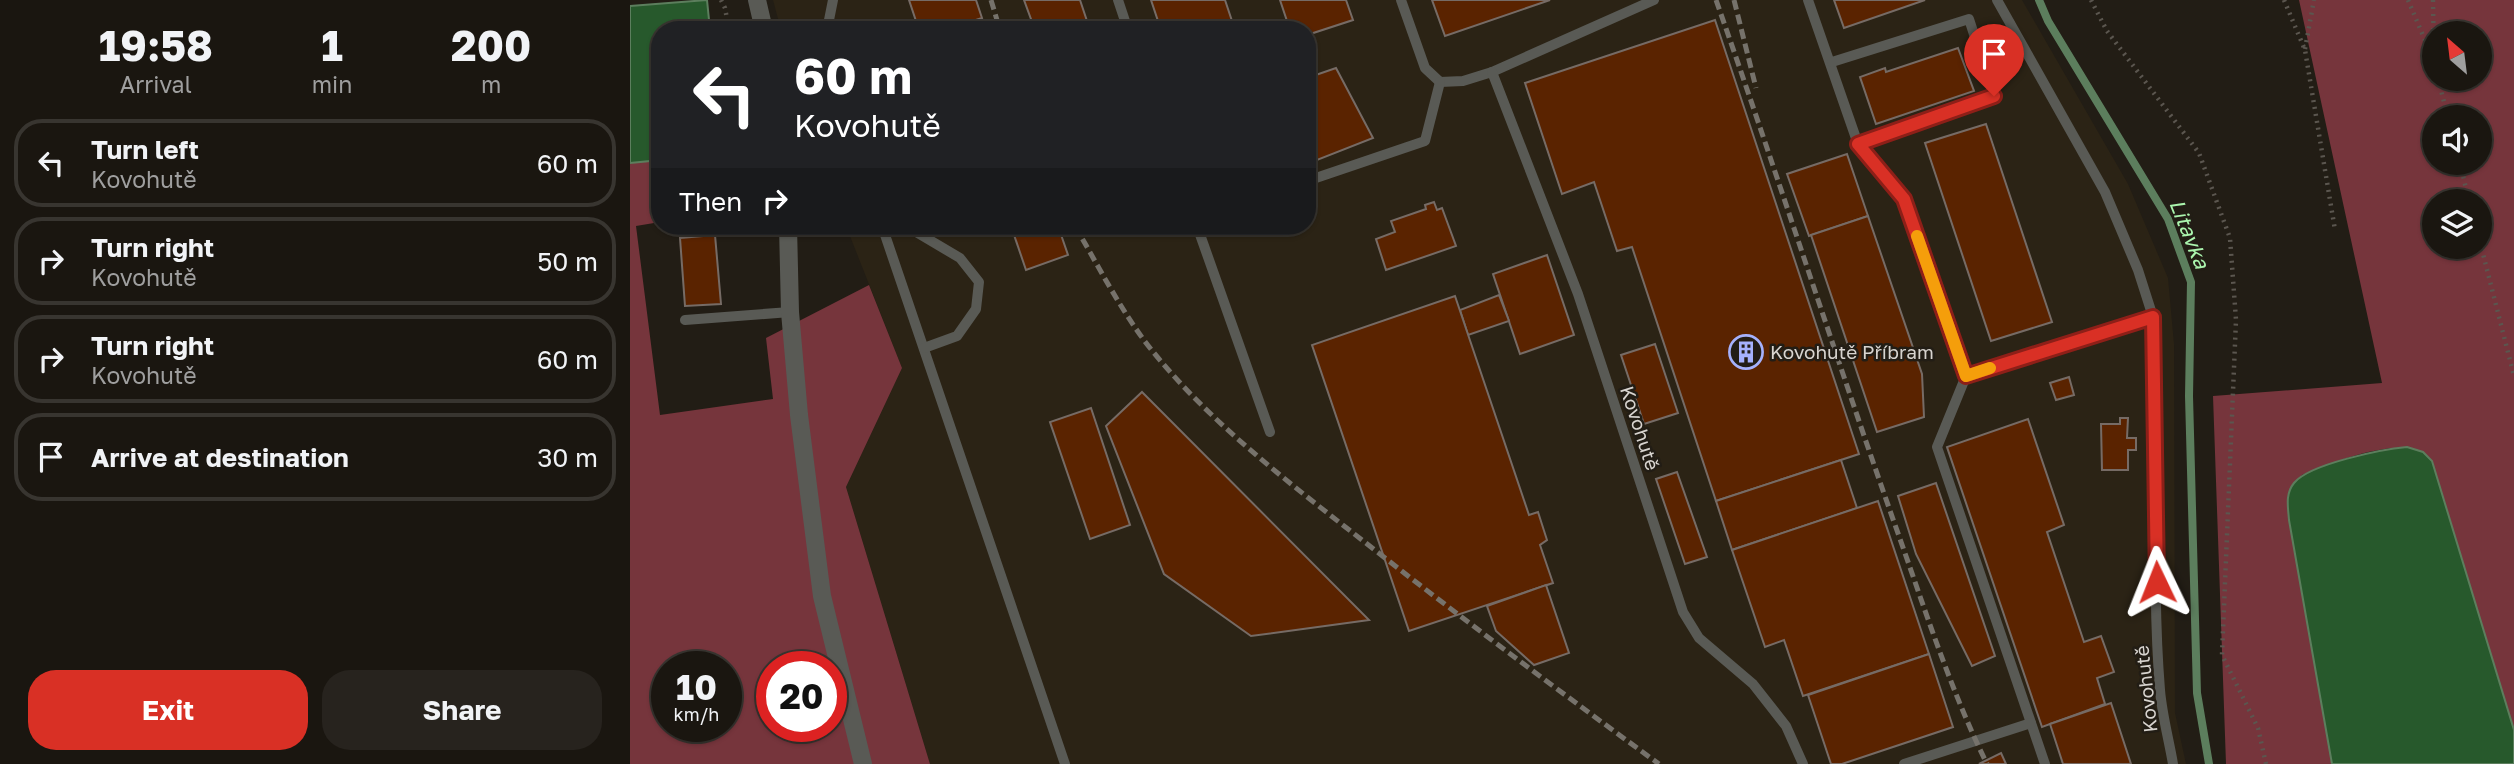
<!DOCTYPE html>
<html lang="en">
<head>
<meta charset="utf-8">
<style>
  body { margin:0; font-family:"Golos Text",sans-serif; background:#27231e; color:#f1f3f6; height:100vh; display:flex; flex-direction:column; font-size:26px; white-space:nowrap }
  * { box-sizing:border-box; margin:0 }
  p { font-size:23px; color:#9f9f9f }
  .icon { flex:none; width:38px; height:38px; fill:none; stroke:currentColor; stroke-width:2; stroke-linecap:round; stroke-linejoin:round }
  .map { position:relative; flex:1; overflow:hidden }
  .drawer { display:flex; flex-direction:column; background:#1a1610; width:630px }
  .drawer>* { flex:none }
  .top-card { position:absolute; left:21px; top:21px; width:665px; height:214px; border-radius:28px; box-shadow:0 2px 5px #0004,0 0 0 2px #383530; background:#202124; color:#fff; overflow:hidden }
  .needle { width:46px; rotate:332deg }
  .controls { position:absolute; left:1792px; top:21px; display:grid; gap:14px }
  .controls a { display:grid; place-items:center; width:70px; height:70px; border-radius:50%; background:#1a1610; box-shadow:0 2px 5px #0004,0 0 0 2px #383530; font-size:35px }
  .speed { position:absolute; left:21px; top:651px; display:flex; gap:14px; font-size:35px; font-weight:700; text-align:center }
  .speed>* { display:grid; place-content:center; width:91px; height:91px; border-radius:50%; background:#1a1610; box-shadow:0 2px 5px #0004,0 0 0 2px #383530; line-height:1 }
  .speed small { font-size:18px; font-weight:400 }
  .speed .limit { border:10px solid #d22; background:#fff; color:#111 }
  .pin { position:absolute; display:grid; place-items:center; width:60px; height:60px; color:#fff; margin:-72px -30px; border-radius:50% 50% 50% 0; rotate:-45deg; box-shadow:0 0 7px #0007 }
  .pin .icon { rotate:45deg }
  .me { position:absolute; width:77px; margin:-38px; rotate:358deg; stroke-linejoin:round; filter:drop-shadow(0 0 5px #0008) }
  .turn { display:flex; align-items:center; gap:24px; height:147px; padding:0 28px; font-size:32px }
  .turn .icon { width:91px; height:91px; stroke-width:2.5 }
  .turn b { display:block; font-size:49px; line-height:60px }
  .then { display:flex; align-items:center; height:66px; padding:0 28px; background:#0003; gap:14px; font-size:26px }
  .eta { display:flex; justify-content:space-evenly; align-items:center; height:119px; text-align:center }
  .eta b { font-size:42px; font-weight:700; line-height:49px }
  .cta { display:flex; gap:14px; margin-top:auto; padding:14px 28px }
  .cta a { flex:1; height:80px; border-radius:28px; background:#d93025; color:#fff; font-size:28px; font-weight:700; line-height:80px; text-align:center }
  .cta a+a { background:#27231e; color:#f1f3f6 }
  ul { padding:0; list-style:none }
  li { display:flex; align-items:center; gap:21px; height:88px; margin:0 14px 10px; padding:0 14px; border:4px solid #383530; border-radius:28px }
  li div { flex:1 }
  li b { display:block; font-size:26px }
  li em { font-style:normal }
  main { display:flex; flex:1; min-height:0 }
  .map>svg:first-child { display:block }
  .built { fill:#2b2315 }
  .forest { fill:#76353c; fill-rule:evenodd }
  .water { fill:#27592c; stroke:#5c7e5d; stroke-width:2 }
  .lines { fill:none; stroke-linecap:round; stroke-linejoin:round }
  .stream { stroke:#5c7e5d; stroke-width:8 }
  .building { fill:#5a2300; stroke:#766b65; stroke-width:2 }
  .path { stroke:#5b564f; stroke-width:4.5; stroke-dasharray:2 5; stroke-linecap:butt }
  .lane { stroke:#595a55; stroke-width:10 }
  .street { stroke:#595a55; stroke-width:18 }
  .rail { stroke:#76726b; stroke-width:5; stroke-dasharray:10 5; stroke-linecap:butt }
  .route-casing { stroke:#8d1f18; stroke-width:18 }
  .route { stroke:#d93025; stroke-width:12 }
  .slow { stroke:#f59e0b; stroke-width:12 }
  .labels { text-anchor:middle; stroke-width:5; stroke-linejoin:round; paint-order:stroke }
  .poi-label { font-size:19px; fill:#d8d4cf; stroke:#221d15; text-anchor:start }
  .street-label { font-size:19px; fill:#d8d4cf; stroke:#221d15 }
  .water-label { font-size:21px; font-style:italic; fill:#abf5ae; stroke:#221d15 }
</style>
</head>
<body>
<main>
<section class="drawer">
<div class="eta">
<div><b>19:58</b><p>Arrival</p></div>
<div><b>1</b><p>min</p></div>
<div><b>200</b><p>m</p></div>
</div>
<ul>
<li><svg class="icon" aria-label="left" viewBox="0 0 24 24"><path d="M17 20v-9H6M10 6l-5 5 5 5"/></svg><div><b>Turn left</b><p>Kovohutě</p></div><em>60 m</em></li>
<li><svg class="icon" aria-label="right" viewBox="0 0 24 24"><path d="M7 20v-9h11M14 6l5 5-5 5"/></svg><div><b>Turn right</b><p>Kovohutě</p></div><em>50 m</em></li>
<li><svg class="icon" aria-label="right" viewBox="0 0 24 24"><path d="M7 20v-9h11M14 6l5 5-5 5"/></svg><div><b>Turn right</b><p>Kovohutě</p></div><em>60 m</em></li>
<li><svg class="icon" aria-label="arrive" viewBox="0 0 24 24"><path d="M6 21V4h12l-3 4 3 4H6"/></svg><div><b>Arrive at destination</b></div><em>30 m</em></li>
</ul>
<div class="cta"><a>Exit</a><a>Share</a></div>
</section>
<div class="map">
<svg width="1884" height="764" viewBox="0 0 1884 764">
  <rect width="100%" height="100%" fill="#221d15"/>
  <polygon class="built" points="143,0 1392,0 1498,184 1538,278 1544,344 1545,713 1556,764 300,764 216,487 272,368 216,226 677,226 677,30 151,30"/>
  <g class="forest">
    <path d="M1669,0H1884V730L1802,461C1799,457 1795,453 1790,451C1761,439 1700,463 1672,475C1657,490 1657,500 1659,520L1702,764H1596L1583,396L1752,383ZM1804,33H1850V79H1804ZM1804,117H1850V163H1804ZM1804,201H1850V247H1804Z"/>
    <path d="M30,160V222L6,226L30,415L143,399L136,338L239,285L272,368L216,487L300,764H0V163ZM37,667H96V726H37ZM142,667H201V726H142Z"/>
  </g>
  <g class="water">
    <polygon points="77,0 80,30 30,30 30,160 0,163 0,6"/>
    <path d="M1777,447L1793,452L1802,461L1884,730V764H1702L1659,520C1658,507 1655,494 1664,483C1679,464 1753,449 1777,447Z"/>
  </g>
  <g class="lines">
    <polyline class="stream" points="1409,0 1418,21 1538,219 1561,282 1559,396 1567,693 1579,764"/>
  </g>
  <g class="building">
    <polygon points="279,0 346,0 352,18 315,30 289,30"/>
    <polygon points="394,0 450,0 460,30 405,30"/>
    <polygon points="521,0 595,0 605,30 531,30"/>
    <polygon points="650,0 716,0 723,20 677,35 677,30 660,30"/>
    <polygon points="802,0 920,0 815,36"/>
    <polygon points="1204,0 1295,0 1214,28"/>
    <polygon points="1085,20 1229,454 1086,501 1002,247 987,251 964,182 932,194 895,83"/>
    <polygon points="1328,48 1344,91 1246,124 1230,77 1255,68 1256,72"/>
    <polygon points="706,68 743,138 682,162 677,159 677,78"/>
    <polygon points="1356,124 1422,322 1361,341 1295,143"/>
    <polygon points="1217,154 1238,216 1179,236 1157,174"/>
    <polygon points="804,202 807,210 812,208 826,246 756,270 746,239 765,232 761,221 796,209 795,205"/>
    <polygon points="1238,216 1292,374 1294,417 1247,432 1181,235"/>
    <polygon points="381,226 428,226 438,255 396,270"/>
    <polygon points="85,235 91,304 55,306 50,238"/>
    <polygon points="917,255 944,335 890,354 863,274"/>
    <polygon points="869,295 879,321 838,335 830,310"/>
    <polygon points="825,296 899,515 908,512 917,540 910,545 923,583 779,631 682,345"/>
    <polygon points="1025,344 1048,413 1014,424 991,355"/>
    <polygon points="1439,377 1444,395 1426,400 1420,383"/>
    <polygon points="512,392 739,620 621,636 534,574 476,426"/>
    <polygon points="461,408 500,525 460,539 420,422"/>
    <polygon points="1490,418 1498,418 1497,438 1506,438 1506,450 1498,450 1498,470 1472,470 1471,424 1490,424"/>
    <polygon points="1398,419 1434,525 1417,532 1454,642 1471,636 1484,672 1467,678 1475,704 1412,727 1317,447"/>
    <polygon points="1211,460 1227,508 1102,550 1086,501"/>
    <polygon points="1047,472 1077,557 1055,564 1026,479"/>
    <polygon points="1306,483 1365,656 1342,666 1286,554 1268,496"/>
    <polygon points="1248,501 1299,654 1173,696 1154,640 1135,647 1102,550"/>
    <polygon points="916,585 939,653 904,665 866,631 857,606"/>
    <polygon points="1299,654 1323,727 1212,764 1201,764 1178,695"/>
    <polygon points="1481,703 1501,764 1433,764 1420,724"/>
    <polygon points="1371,753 1376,764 1349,764"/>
  </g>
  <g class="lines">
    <g class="path">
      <polyline points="91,0 95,8 99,30"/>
      <polyline points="1461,0 1477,31 1569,153 1600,238 1606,320 1592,655 1628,728 1636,764"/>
      <polyline points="1654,0 1675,50 1705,230"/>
      <polyline points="1778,0 1803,59"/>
      <polyline points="1803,0 1804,63"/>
      <polyline points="1675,49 1684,0"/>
      <polyline points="1808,79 1818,117"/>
      <polyline points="1830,163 1839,201"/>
      <polyline points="1850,242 1884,376"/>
    </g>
    <g class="lane">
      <polyline points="488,0 498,30"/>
      <polyline points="771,0 795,68 810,82 833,81 862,72 1024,0"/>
      <polyline points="1178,0 1228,144 1274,199 1336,376 1307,447 1415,764"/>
      <polyline points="1367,0 1475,192 1508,270 1523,317"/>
      <polyline points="197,30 203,0"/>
      <polyline points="1202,62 1339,19 1364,96 1228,144"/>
      <polyline points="862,72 948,294 1053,612 1069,638 1123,684 1156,726 1173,764"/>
      <polyline points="677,181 795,141 810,82"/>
      <polyline points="252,226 435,764"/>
      <polyline points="276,226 330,258 349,282 346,309 327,336 294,348"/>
      <polyline points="567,226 640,432"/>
      <polyline points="55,320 160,312"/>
      <path d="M1336,376L1523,317C1531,441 1520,566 1530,690C1532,715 1539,740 1543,764"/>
      <polyline points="1274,764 1401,723"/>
    </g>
    <g class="street">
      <polyline points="127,0 134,30"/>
      <polyline points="158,226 160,312 169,415 192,596 233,764"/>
    </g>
    <g class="rail">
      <polyline points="361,0 370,30"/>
      <path d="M1086,0C1147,173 1203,349 1264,522C1293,603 1319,687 1357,764"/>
      <polyline points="1104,0 1126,88"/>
      <path d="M445,226C469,267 491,311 520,348C579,422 658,482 732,540C830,617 929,691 1029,764"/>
    </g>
  </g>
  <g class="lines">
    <g class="route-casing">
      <polyline id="route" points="1364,96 1228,144 1274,199 1336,376 1523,317 1527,582"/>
    </g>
    <use href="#route" class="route"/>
    <polyline class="slow" points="1287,236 1336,376 1360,368"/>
  </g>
  <defs>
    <g id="building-ring" transform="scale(1.75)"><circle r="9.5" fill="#221d15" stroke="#a5b1fc" stroke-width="1.5"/><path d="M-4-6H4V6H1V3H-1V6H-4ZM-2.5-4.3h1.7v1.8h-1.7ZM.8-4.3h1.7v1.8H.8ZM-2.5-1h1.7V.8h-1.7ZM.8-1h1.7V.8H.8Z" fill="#a5b1fc"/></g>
  </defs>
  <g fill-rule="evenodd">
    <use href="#building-ring" x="1116" y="352"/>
  </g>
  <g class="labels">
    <g class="poi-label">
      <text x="1140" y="359">Kovohutě Příbram</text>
    </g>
    <g class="street-label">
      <text transform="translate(1010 428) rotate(72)" y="7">Kovohutě</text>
      <text transform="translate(1516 689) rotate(-96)" y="7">Kovohutě</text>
    </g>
    <g class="water-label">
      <text transform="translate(1559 234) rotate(68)" y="7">Litavka</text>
    </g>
  </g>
</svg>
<div class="controls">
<a><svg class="needle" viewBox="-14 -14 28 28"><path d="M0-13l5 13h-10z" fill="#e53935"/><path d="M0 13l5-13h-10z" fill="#9f9f9f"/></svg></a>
<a><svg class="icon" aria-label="sound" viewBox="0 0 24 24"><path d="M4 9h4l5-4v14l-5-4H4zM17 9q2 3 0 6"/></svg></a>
<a><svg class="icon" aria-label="layers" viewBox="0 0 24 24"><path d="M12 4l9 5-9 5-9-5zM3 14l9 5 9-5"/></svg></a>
</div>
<div class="speed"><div>10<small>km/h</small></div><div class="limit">20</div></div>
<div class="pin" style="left:1364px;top:96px;background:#d93025"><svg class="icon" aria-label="arrive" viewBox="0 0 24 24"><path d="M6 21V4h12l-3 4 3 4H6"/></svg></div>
<svg class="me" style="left:1527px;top:582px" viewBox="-20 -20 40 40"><path d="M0-17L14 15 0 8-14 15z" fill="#d93025" stroke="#fff" stroke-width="4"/></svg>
<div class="top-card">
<div class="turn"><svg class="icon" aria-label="left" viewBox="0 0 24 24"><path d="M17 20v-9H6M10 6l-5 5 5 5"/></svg><div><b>60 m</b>Kovohutě</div></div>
<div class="then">Then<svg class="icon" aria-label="right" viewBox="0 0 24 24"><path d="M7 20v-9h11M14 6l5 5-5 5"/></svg></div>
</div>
</div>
</main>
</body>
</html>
